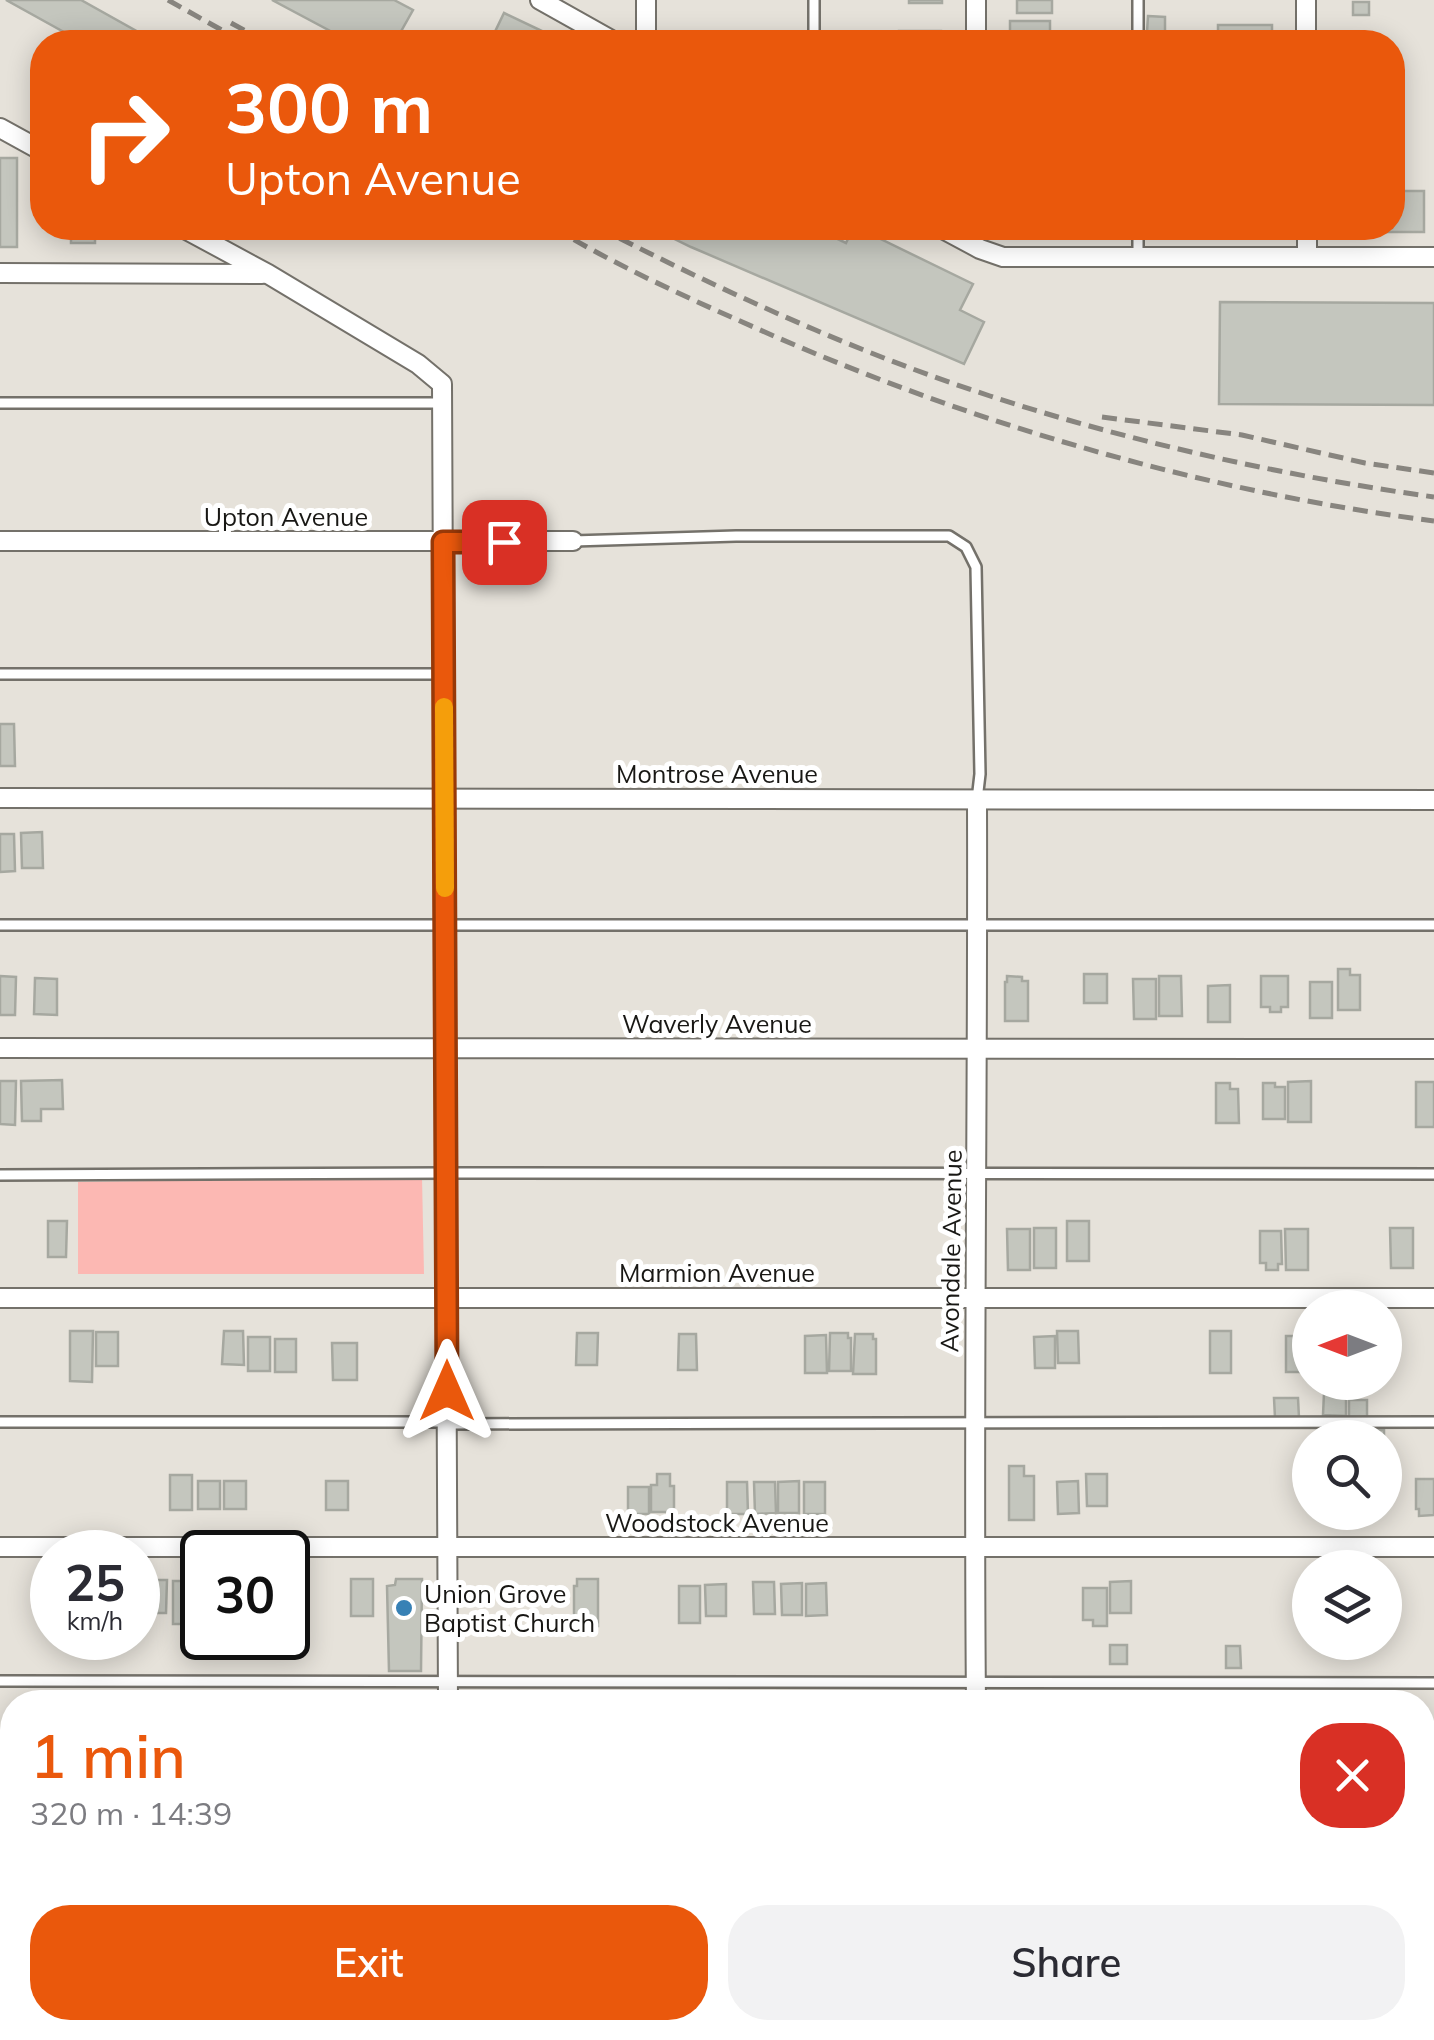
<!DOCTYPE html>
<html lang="en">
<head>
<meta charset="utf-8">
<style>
  body { margin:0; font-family:Mulish,sans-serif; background:#f2f2f3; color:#2b2b33; height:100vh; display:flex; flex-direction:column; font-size:38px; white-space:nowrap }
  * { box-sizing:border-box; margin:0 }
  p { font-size:32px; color:#7c7c81 }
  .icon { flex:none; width:55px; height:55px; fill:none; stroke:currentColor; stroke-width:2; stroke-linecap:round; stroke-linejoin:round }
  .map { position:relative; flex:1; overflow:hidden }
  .sheet { position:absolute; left:0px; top:1690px; width:1435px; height:350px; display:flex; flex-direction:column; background:#fff; border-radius:40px 40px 0 0; box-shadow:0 5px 25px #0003 }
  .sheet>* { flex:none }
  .hud { position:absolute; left:30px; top:30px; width:1375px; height:210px; border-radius:40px; box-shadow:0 5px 25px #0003; background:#ea580c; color:#fff; overflow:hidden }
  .needle { width:65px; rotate:270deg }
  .controls { position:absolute; left:1292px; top:1290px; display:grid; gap:20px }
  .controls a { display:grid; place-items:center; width:110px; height:110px; border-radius:50%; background:#fff; box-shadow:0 5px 25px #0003; font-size:50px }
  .speed { position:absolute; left:30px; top:1530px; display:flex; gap:20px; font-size:50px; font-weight:700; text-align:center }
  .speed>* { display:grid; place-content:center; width:130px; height:130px; border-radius:50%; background:#fff; box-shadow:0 5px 25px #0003; line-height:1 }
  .speed small { font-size:25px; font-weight:400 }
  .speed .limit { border:5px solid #111; border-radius:15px; background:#fff; color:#111 }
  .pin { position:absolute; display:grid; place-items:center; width:85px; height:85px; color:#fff; margin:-42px; border-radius:20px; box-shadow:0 5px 15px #0006 }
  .me { position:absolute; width:110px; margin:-55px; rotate:0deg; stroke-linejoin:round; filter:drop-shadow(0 0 8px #0008) }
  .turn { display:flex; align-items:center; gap:35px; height:210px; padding:0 30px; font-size:45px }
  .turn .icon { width:130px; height:130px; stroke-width:2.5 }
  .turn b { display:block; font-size:70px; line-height:85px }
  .round { display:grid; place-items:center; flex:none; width:105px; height:105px; border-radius:40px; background:#f2f2f3 }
  .summary { display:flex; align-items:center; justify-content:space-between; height:170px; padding:0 30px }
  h1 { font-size:60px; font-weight:600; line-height:75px; color:#ea580c }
  .primary-button { display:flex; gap:20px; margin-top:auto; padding:20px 30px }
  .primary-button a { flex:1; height:115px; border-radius:40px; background:#ea580c; color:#fff; font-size:40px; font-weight:600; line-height:115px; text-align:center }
  .primary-button a+a { background:#f2f2f3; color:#2b2b33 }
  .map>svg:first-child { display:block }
  .green { fill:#fcb8b3 }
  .building { fill:#c4c6be; stroke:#a6a8a0; stroke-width:2.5 }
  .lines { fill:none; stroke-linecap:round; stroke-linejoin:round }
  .service-casing { stroke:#74716a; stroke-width:14 }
  .minor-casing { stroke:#74716a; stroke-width:22 }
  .service { stroke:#fff; stroke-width:9 }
  .minor { stroke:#fff; stroke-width:18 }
  .rail { stroke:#88857f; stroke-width:5; stroke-dasharray:15 8; stroke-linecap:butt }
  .route-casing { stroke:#983908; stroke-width:25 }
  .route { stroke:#ea580c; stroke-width:18 }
  .slow { stroke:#f59e0b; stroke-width:18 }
  .poi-dot { fill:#3781b5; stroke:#fff; stroke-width:4 }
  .labels { text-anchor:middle; stroke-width:10; stroke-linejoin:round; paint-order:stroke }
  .street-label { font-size:25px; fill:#181714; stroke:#fff }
  .poi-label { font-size:25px; fill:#181714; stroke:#fff; text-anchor:start }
</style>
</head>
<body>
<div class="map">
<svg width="1434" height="2040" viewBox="0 0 1434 2040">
  <rect width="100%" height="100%" fill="#e6e2da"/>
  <polygon class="green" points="422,1177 424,1274 78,1274 78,1182"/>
  <g class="building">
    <polygon points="6,0 81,0 140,33 135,42 82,42"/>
    <polygon points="272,0 394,0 413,10 395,42 351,42"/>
    <rect x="909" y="0" width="33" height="3"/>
    <rect x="1017" y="0" width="35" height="13"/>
    <rect x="1353" y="2" width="16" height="13"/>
    <polygon points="504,13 565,42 490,42"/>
    <polygon points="1148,16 1165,17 1165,32 1147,32"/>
    <rect x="1010" y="21" width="40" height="17"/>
    <rect x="1218" y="25" width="54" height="17"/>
    <rect x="899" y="31" width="42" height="11"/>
    <rect x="0" y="158" width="17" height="89"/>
    <polygon points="1392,191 1424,191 1424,232 1384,232 1384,228 1392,228"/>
    <rect x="71" y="228" width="24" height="15"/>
    <polygon points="652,228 815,228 846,243 853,228 858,228 973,284 960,310 984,322 964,364 691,247"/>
    <polygon points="1004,228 1046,228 1046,230 1004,231"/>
    <polygon points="1220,302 1434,303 1434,405 1219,404"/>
    <polygon points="0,724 14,724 15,766 0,766"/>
    <polygon points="42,832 43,868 22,868 21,833"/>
    <polygon points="0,834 14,834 15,871 0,872"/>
    <polygon points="1338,969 1350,969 1350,975 1360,975 1360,1010 1338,1010"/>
    <rect x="1084" y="974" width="23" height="29"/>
    <polygon points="0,976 16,977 15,1015 0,1015"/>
    <polygon points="1007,976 1022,977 1022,981 1028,981 1028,1021 1005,1021 1005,982 1007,982"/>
    <polygon points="1159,976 1181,976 1182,1016 1159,1016"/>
    <polygon points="1261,976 1288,976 1288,1007 1281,1007 1281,1012 1270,1012 1270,1007 1261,1007"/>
    <polygon points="35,978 57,979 57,1015 34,1014"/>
    <polygon points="1133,979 1156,979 1156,1019 1134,1019"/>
    <rect x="1310" y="982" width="22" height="36"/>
    <polygon points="1230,985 1230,1022 1208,1022 1208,986"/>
    <polygon points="62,1080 63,1109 41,1109 41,1121 22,1121 21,1081"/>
    <polygon points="0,1081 16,1081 15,1125 0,1124"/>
    <polygon points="1311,1081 1311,1122 1288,1122 1288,1082"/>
    <rect x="1416" y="1082" width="18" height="45"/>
    <polygon points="1216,1083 1230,1083 1230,1089 1238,1089 1239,1123 1216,1123"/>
    <polygon points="1263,1083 1275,1083 1275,1087 1285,1087 1285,1119 1263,1119"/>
    <polygon points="48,1221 67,1221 66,1257 48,1257"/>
    <rect x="1067" y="1221" width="22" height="40"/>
    <rect x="1034" y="1228" width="22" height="40"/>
    <polygon points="1390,1228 1413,1228 1413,1268 1391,1268"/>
    <polygon points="1007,1229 1030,1229 1030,1270 1008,1270"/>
    <polygon points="1285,1229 1308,1229 1308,1270 1286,1270"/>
    <polygon points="1260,1231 1281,1231 1282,1264 1278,1264 1278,1270 1266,1270 1266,1263 1260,1263"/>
    <polygon points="70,1331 93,1331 92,1382 70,1381"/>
    <polygon points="224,1331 243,1331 244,1365 222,1364"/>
    <polygon points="1057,1331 1078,1331 1079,1363 1058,1363"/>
    <rect x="1210" y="1331" width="21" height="42"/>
    <rect x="96" y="1332" width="22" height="34"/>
    <polygon points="577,1333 598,1333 597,1365 576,1365"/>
    <polygon points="830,1333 848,1333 848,1338 851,1338 851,1371 829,1371"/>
    <polygon points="679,1334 696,1334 697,1370 678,1370"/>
    <polygon points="855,1334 873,1334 873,1339 876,1339 876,1374 853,1374"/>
    <polygon points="826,1335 827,1373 805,1373 805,1336"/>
    <polygon points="1055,1336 1055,1368 1035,1368 1034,1337"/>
    <rect x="1286" y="1336" width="22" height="36"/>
    <rect x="248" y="1337" width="22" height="34"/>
    <rect x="275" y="1339" width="21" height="33"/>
    <polygon points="332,1343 357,1343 357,1380 333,1380"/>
    <polygon points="1324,1393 1346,1393 1346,1416 1323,1415"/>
    <polygon points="1274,1398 1298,1398 1299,1418 1275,1418"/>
    <rect x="1349" y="1400" width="18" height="18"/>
    <rect x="1363" y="1430" width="21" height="8"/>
    <polygon points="1009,1466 1024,1466 1024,1476 1034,1476 1034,1520 1009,1520"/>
    <polygon points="657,1474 670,1474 670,1486 674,1486 674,1512 651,1512 651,1485 657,1485"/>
    <polygon points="1086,1474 1107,1474 1107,1506 1087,1506"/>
    <rect x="170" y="1475" width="22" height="35"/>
    <polygon points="1416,1479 1434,1479 1434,1515 1419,1516 1419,1509 1416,1509"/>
    <rect x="198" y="1481" width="22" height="28"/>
    <rect x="224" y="1481" width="22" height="28"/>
    <rect x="326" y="1481" width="22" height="29"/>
    <polygon points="799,1481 799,1513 778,1513 778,1482"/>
    <polygon points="1078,1481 1079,1513 1058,1514 1057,1482"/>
    <polygon points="727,1482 747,1482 748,1514 727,1514"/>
    <polygon points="754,1482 775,1482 776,1513 755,1514"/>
    <rect x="804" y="1482" width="21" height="32"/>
    <rect x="628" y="1487" width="21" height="27"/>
    <polygon points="1339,1512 1362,1512 1362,1517 1339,1518"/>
    <rect x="351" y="1579" width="22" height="37"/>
    <polygon points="396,1579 422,1579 421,1671 389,1671 387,1586 395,1585"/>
    <polygon points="577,1579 598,1579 598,1626 574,1627 574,1586 577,1586"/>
    <polygon points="145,1580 167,1580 166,1613 145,1613"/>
    <rect x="138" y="1581" width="3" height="33"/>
    <rect x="173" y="1581" width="21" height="43"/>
    <polygon points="1131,1581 1131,1613 1110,1613 1110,1582"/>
    <polygon points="753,1582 774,1582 775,1614 754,1614"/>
    <polygon points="802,1583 802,1615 782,1615 781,1584"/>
    <polygon points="826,1583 827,1615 806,1616 806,1584"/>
    <polygon points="726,1584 726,1616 706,1616 705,1585"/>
    <polygon points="1391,1585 1391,1590 1397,1590 1397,1622 1385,1622 1385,1586"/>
    <rect x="196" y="1586" width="6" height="37"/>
    <rect x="288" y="1586" width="10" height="37"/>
    <rect x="679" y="1586" width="21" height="37"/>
    <polygon points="1083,1588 1107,1588 1107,1626 1093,1626 1093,1620 1083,1620"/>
    <rect x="1110" y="1645" width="17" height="19"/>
    <polygon points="1226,1646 1240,1646 1241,1668 1226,1668"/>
    <polygon points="1250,1693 1265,1693 1265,1702 1251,1702"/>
    <polygon points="1169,1694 1169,1702 1152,1702 1152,1695"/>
    <rect x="0" y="1740" width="12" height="39"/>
    <rect x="1422" y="1919" width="12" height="42"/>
    <polygon points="224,2028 244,2028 243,2037 224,2037"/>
    <polygon points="250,2028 272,2028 272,2037 268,2037 268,2040 254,2040 254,2037 250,2037"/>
    <rect x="274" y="2028" width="24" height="12"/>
    <polygon points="511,2028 536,2028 536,2040 522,2040 522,2036 511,2036"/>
    <polygon points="654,2028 676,2028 674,2040 660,2040 660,2036 654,2036"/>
    <polygon points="702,2028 723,2028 722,2040 702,2040"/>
    <polygon points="728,2028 752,2028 752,2036 750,2036 750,2040 730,2040"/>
    <rect x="754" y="2028" width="21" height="12"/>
    <rect x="855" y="2028" width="21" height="12"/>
    <rect x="880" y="2028" width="23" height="12"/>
    <rect x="907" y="2028" width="22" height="12"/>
    <rect x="933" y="2028" width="23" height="12"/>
    <polygon points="1340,2028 1411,2028 1411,2038 1340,2039"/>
  </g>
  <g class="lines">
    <g class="service-casing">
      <g id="service">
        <polyline points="1138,0 1138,42"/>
        <polyline points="814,42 814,0"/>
        <polyline points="1138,256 1138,228"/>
        <polyline points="0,403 442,403"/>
        <polyline points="573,541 736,536 949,536 966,547 976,567 980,774 977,800"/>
        <polyline points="0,674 444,674"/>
        <polyline points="0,925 1434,925"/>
        <polyline points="0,1175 446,1173 1434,1174"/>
        <polyline points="0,1422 447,1422"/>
        <polyline points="447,1424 1434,1422"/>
        <polyline points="0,1681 1434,1683"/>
        <polyline points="1422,1915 1434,1915"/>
        <polyline points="0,1947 12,1948"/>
        <polyline points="1275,2040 1275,2028"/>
        <polyline points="1313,2040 1313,2028"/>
      </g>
    </g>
    <g class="minor-casing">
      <g id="minor">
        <polyline points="540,0 615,42"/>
        <polyline points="646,0 646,42"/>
        <polyline points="976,0 976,42"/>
        <polyline points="1306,0 1306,42"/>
        <polyline points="0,128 42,151"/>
        <polyline points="183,228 268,274 418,364 442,384 448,1702"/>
        <polyline points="941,228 980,249 1003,257 1434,257"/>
        <polyline points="1307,228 1307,256"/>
        <polyline points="0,273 262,274"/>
        <polyline points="0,541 573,541"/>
        <polyline points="0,798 1434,800"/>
        <polyline points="0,1048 1434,1049"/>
        <polyline points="0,1298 1434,1298"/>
        <polyline points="0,1547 1434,1547"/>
        <path d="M976,1702C973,1402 978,1101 977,800"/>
        <polyline points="0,1815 12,1815"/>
        <polyline points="1422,1816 1434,1816"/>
        <polyline points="450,2028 450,2040"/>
        <polyline points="978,2028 978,2040"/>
      </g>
    </g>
    <use href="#service" class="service"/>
    <use href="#minor" class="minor"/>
    <g class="rail">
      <polyline points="168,0 243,42"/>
      <polyline points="231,23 266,42"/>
      <path d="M554,228C619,267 688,298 758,329C972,424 1201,491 1434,521"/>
      <path d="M599,228C725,292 855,352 990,396C1134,443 1284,476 1434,497"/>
      <polyline points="1102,417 1242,435 1365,463 1434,473"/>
    </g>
  </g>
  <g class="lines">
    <g class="route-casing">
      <polyline id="route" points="447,1391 443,542 504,542"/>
    </g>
    <use href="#route" class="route"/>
    <polyline class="slow" points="444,707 445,888"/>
  </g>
  <circle class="poi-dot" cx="404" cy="1608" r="10"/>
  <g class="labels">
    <g class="street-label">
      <text x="286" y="526">Upton Avenue</text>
      <text x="717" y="783">Montrose Avenue</text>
      <text x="717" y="1033">Waverly Avenue</text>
      <text transform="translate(951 1251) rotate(-89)" y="9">Avondale Avenue</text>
      <text x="717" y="1282">Marmion Avenue</text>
      <text x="717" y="1532">Woodstock Avenue</text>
    </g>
    <g class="poi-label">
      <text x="424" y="1603">Union Grove<tspan x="424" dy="29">Baptist Church</tspan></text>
    </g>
  </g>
</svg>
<div class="controls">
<a><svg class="needle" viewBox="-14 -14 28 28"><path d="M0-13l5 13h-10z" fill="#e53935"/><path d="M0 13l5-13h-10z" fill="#7c7c81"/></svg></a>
<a><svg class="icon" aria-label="search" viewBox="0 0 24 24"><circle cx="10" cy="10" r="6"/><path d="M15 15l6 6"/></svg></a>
<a><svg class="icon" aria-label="layers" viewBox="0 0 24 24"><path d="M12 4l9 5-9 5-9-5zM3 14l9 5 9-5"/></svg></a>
</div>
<div class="speed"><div>25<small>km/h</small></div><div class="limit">30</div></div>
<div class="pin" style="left:504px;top:542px;background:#d93025"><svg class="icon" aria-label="arrive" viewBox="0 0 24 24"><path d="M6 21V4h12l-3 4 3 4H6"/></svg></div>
<svg class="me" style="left:447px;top:1391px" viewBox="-20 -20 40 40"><path d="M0-17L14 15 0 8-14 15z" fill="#ea580c" stroke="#fff" stroke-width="4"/></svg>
<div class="hud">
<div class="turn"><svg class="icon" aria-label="right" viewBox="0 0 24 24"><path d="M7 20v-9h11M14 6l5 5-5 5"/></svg><div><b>300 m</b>Upton Avenue</div></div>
</div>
<section class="sheet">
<div class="summary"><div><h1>1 min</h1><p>320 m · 14:39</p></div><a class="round" style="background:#d93025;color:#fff"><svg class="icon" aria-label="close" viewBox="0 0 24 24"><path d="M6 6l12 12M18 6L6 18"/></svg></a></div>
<div class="primary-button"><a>Exit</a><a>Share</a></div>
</section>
</div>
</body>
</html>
